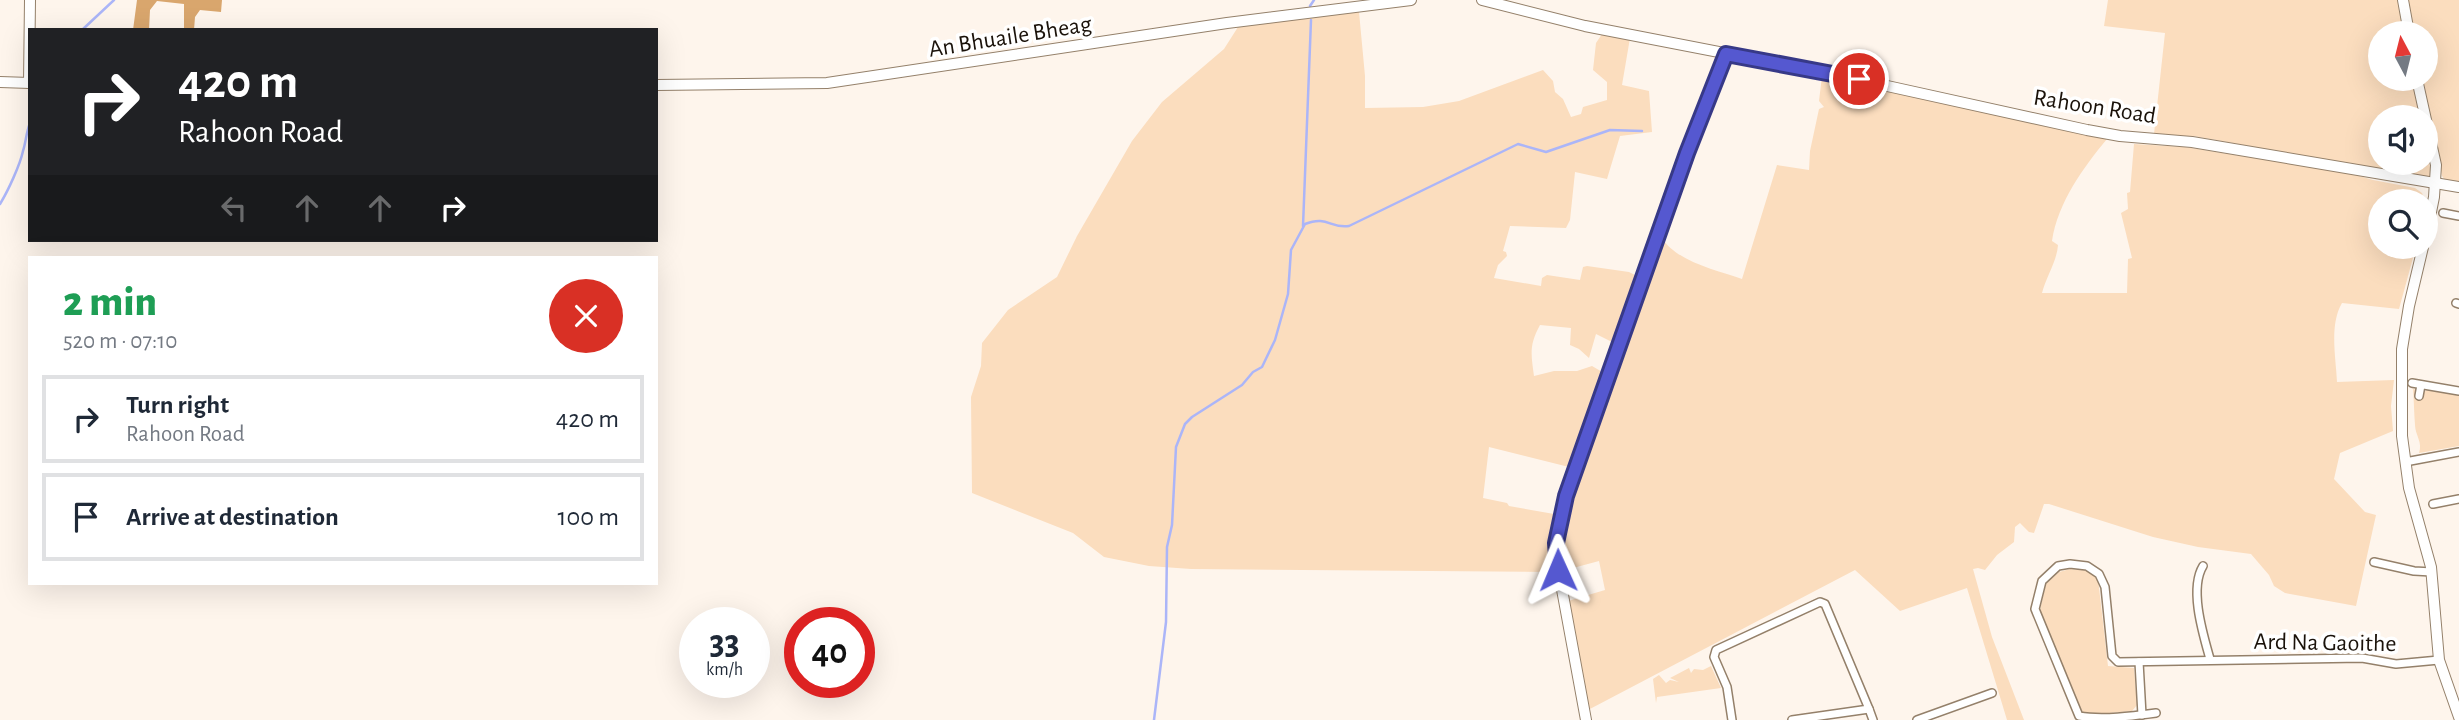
<!DOCTYPE html>
<html lang="en">
<head>
<meta charset="utf-8">
<style>
  body { margin:0; font-family:"Alegreya Sans",sans-serif; background:#f2f2f3; color:#1f2937; height:100vh; display:flex; flex-direction:column; font-size:26px; white-space:nowrap }
  * { box-sizing:border-box; margin:0 }
  p { font-size:23px; color:#747a83 }
  .icon { flex:none; width:38px; height:38px; fill:none; stroke:currentColor; stroke-width:2; stroke-linecap:round; stroke-linejoin:round }
  .map { position:relative; flex:1; overflow:hidden }
  .side { position:absolute; left:28px; top:256px; width:630px; height:329px; display:flex; flex-direction:column; background:#fff; border-radius:0px; box-shadow:0 7px 28px #0002 }
  .side>* { flex:none }
  .top-card { position:absolute; left:28px; top:28px; width:630px; height:214px; border-radius:0px; box-shadow:0 7px 28px #0002; background:#202124; color:#fff; overflow:hidden }
  .needle { width:46px; rotate:353deg }
  .fabs { position:absolute; left:2368px; top:21px; display:grid; gap:14px }
  .fabs a { display:grid; place-items:center; width:70px; height:70px; border-radius:50%; background:#fff; box-shadow:0 7px 28px #0002; font-size:35px }
  .speed { position:absolute; left:679px; top:607px; display:flex; gap:14px; font-size:35px; font-weight:700; text-align:center }
  .speed>* { display:grid; place-content:center; width:91px; height:91px; border-radius:50%; background:#fff; box-shadow:0 7px 28px #0002; line-height:1 }
  .speed small { font-size:18px; font-weight:400 }
  .speed .limit { border:10px solid #d22; background:#fff; color:#111 }
  .pin { position:absolute; display:grid; place-items:center; width:60px; height:60px; color:#fff; margin:-30px; border:4px solid #fff; border-radius:50%; box-shadow:0 2px 7px #0007 }
  .me { position:absolute; width:77px; margin:-38px; rotate:359deg; stroke-linejoin:round; filter:drop-shadow(0 0 5px #0008) }
  .turn { display:flex; align-items:center; gap:24px; height:147px; padding:0 35px; font-size:32px }
  .turn .icon { width:91px; height:91px; stroke-width:2.5 }
  .turn b { display:block; font-size:49px; line-height:60px }
  .lanes { display:flex; align-items:center; height:66px; padding:0 35px; background:#0003; justify-content:center; gap:35px; direction:ltr }
  .lanes .off { opacity:.35 }
  .round { display:grid; place-items:center; flex:none; width:74px; height:74px; border-radius:37px; background:#f2f2f3 }
  .summary { display:flex; align-items:center; justify-content:space-between; height:119px; padding:0 35px }
  h1 { font-size:42px; font-weight:800; line-height:52px; color:#1e9e55 }
  ul { padding:0; list-style:none }
  li { display:flex; align-items:center; gap:21px; height:88px; margin:0 14px 10px; padding:0 21px; border:4px solid #e0e1e3; border-radius:0px }
  li div { flex:1 }
  li b { display:block; font-size:26px }
  li em { font-style:normal }
  .map>svg:first-child { display:block }
  .green { fill:#fbddbe }
  .forest { fill:#d9a66d }
  .lines { fill:none; stroke-linecap:round; stroke-linejoin:round }
  .stream { stroke:#abb5f8; stroke-width:2.5 }
  .street-casing { stroke:#94806a; stroke-width:10 }
  .secondary-casing { stroke:#94806a; stroke-width:12 }
  .street { stroke:#fff; stroke-width:7 }
  .secondary { stroke:#fff; stroke-width:10 }
  .route-casing { stroke:#373987; stroke-width:18 }
  .route { stroke:#5558d0; stroke-width:12 }
  .labels { text-anchor:middle; stroke-width:7; stroke-linejoin:round; paint-order:stroke }
  .street-label { font-size:24px; fill:#1a120a; stroke:#fff }
</style>
</head>
<body>
<div class="map">
<svg width="2459" height="720" viewBox="0 0 2459 720">
  <rect width="100%" height="100%" fill="#fef5ec"/>
  <g class="green">
    <polygon points="2108,0 2398,0 2405,33 2380,33 2380,79 2413,79 2422,117 2380,117 2380,163 2426,163 2426,137 2431,175 2426,178 2194,136 2187,136 2185,138 2154,134 2165,33 2104,26"/>
    <polygon points="2407,0 2459,0 2459,184 2445,180 2442,176 2423,79 2426,79 2426,33 2414,33"/>
    <path d="M1359,12L1365,76V108L1423,107L1459,101L1543,70L1553,81L1555,92L1563,99L1571,117L1581,114L1583,107L1607,100V82L1593,70L1596,43L1602,34L1630,38L1622,85L1649,91L1652,132L1620,136L1607,179L1575,172L1570,220L1566,228L1510,226L1503,251L1506,252L1507,256L1498,265L1494,278L1541,286L1542,278L1547,275L1580,280L1583,267L1587,266L1629,272L1639,277L1616,344L1596,334L1589,358L1579,349L1570,345L1571,328L1540,325C1529,345 1531,354 1534,376L1554,371H1577L1592,366L1604,373L1574,461L1569,467L1489,447L1483,498L1507,503L1509,506L1554,514L1551,558L1553,572L1191,569L1149,566L1104,557L1073,533L972,493L971,397L981,366L982,343L1008,310L1057,277L1077,236L1132,141L1162,102L1224,49L1238,27Z"/>
    <path d="M1822,76L2107,139C2083,168 2058,202 2052,241L2058,245C2057,261 2046,277 2042,293H2127L2128,259L2132,258L2121,213L2128,209L2127,193L2130,192L2134,144L2185,147L2353,174L2373,180L2415,188L2422,193L2425,201H2380V247H2416L2399,309L2342,303C2329,325 2336,358 2337,382L2394,380L2391,406L2393,431L2340,453L2334,479L2365,512L2376,515L2356,606L2285,593L2274,586L2269,575L2251,554L2198,547L2153,537L2049,504H2044L2034,533L2029,532L2020,523L2015,527L2014,542L1997,555L1985,570L1978,568L1973,569L1992,637L2024,720H2007L1967,588L1900,611L1855,570L1588,710L1568,601L1605,590L1599,561L1562,571C1555,524 1578,475 1593,431C1615,366 1639,302 1662,238C1677,262 1717,270 1742,279L1777,165L1809,170L1810,151L1819,109L1824,107L1819,101Z"/>
    <path d="M2410,387L2416,390V396L2429,389L2459,394V446L2419,453C2423,442 2415,435 2415,425C2414,413 2414,401 2413,389Z"/>
    <polygon points="2070,569 2086,570 2098,579 2108,666 2134,668 2137,705 2132,711 2088,715 2082,711 2040,610 2046,584 2059,572"/>
    <polygon points="1711,666 1721,688 1657,697 1656,703 1653,679 1659,675 1666,683 1670,680 1679,682 1670,678 1689,668 1691,673 1694,669 1703,670"/>
  </g>
  <polygon class="forest" points="137,0 222,0 221,12 200,10 195,17 194,30 184,30 184,4 157,1 150,10 149,30 133,30"/>
  <g class="lines">
    <g class="stream">
      <polyline points="1310,6 1314,0"/>
      <polyline points="82,30 114,0"/>
      <path d="M0,204C8,191 20,165 23,151C26,142 26,133 30,123"/>
      <polyline points="1303,226 1311,20"/>
      <path d="M1154,720L1166,622L1167,547L1172,525L1176,447L1185,424L1192,417L1242,385L1253,372L1262,367L1275,340L1288,294L1291,250L1305,224C1328,215 1330,229 1349,226L1518,144L1546,152L1610,130L1642,131"/>
    </g>
    <g class="street-casing">
      <g id="street">
        <polyline points="2443,213 2459,216"/>
        <polyline points="2456,303 2459,304"/>
        <polyline points="2412,383 2459,391"/>
        <polyline points="2419,396 2421,385"/>
        <polyline points="2405,462 2459,452"/>
        <polyline points="2433,504 2459,499"/>
        <polyline points="2374,562 2414,571 2432,572"/>
        <path d="M2203,566C2189,589 2203,634 2210,659"/>
        <polyline points="2139,662 2142,715"/>
        <polyline points="1869,709 1873,720"/>
        <path d="M2156,713C2133,716 2102,720 2079,716L2035,609L2042,581L2058,566L2070,564L2087,566L2099,574L2105,587L2112,656L2118,662L2362,658L2396,664L2439,660"/>
        <polyline points="1732,720 1727,687 1714,657 1716,650 1820,602 1825,604 1869,709 1792,720"/>
        <polyline points="1917,720 1992,693"/>
      </g>
    </g>
    <g class="secondary-casing">
      <g id="secondary">
        <polyline points="1482,0 1585,26 1842,76 2087,130 2120,136 2192,142 2459,187"/>
        <polyline points="2403,0 2409,33"/>
        <polyline points="2417,79 2436,165 2434,197 2426,237"/>
        <polyline points="0,82 30,83"/>
        <polyline points="29,83 30,0"/>
        <polyline points="656,85 827,83 1227,23 1411,0"/>
        <polyline points="2423,247 2409,306 2402,349 2402,436 2409,488 2431,567 2439,660 2459,717"/>
        <polyline points="1586,720 1556,557 1556,543 1566,497 1687,153 1726,54"/>
      </g>
    </g>
    <use href="#street" class="street"/>
    <use href="#secondary" class="secondary"/>
  </g>
  <g class="lines">
    <g class="route-casing">
      <polyline id="route" points="1558,570 1556,543 1566,496 1687,153 1726,54 1859,79"/>
    </g>
    <use href="#route" class="route"/>
  </g>
  <g class="labels">
    <g class="street-label">
      <text transform="translate(1010 36) rotate(-9)" y="8">An Bhuaile Bheag</text>
      <text transform="translate(2095 106) rotate(9)" y="8">Rahoon Road</text>
      <text transform="translate(2325 642) rotate(1)" y="8">Ard Na Gaoithe</text>
    </g>
  </g>
</svg>
<div class="fabs">
<a><svg class="needle" viewBox="-14 -14 28 28"><path d="M0-13l5 13h-10z" fill="#e53935"/><path d="M0 13l5-13h-10z" fill="#747a83"/></svg></a>
<a><svg class="icon" aria-label="sound" viewBox="0 0 24 24"><path d="M4 9h4l5-4v14l-5-4H4zM17 9q2 3 0 6"/></svg></a>
<a><svg class="icon" aria-label="search" viewBox="0 0 24 24"><circle cx="10" cy="10" r="6"/><path d="M15 15l6 6"/></svg></a>
</div>
<div class="speed"><div>33<small>km/h</small></div><div class="limit">40</div></div>
<div class="pin" style="left:1859px;top:79px;background:#d93025"><svg class="icon" aria-label="arrive" viewBox="0 0 24 24"><path d="M6 21V4h12l-3 4 3 4H6"/></svg></div>
<svg class="me" style="left:1558px;top:570px" viewBox="-20 -20 40 40"><path d="M0-17L14 15 0 8-14 15z" fill="#5558d0" stroke="#fff" stroke-width="4"/></svg>
<div class="top-card">
<div class="turn"><svg class="icon" aria-label="right" viewBox="0 0 24 24"><path d="M7 20v-9h11M14 6l5 5-5 5"/></svg><div><b>420 m</b>Rahoon Road</div></div>
<div class="lanes"><svg class="icon off" aria-label="left" viewBox="0 0 24 24"><path d="M17 20v-9H6M10 6l-5 5 5 5"/></svg><svg class="icon off" aria-label="ahead" viewBox="0 0 24 24"><path d="M12 20V5M6 11l6-6 6 6"/></svg><svg class="icon off" aria-label="ahead" viewBox="0 0 24 24"><path d="M12 20V5M6 11l6-6 6 6"/></svg><svg class="icon" aria-label="right" viewBox="0 0 24 24"><path d="M7 20v-9h11M14 6l5 5-5 5"/></svg></div>
</div>
<section class="side">
<div class="summary"><div><h1>2 min</h1><p>520 m · 07:10</p></div><a class="round" style="background:#d93025;color:#fff"><svg class="icon" aria-label="close" viewBox="0 0 24 24"><path d="M6 6l12 12M18 6L6 18"/></svg></a></div>
<ul>
<li><svg class="icon" aria-label="right" viewBox="0 0 24 24"><path d="M7 20v-9h11M14 6l5 5-5 5"/></svg><div><b>Turn right</b><p>Rahoon Road</p></div><em>420 m</em></li>
<li><svg class="icon" aria-label="arrive" viewBox="0 0 24 24"><path d="M6 21V4h12l-3 4 3 4H6"/></svg><div><b>Arrive at destination</b></div><em>100 m</em></li>
</ul>
</section>
</div>
</body>
</html>
